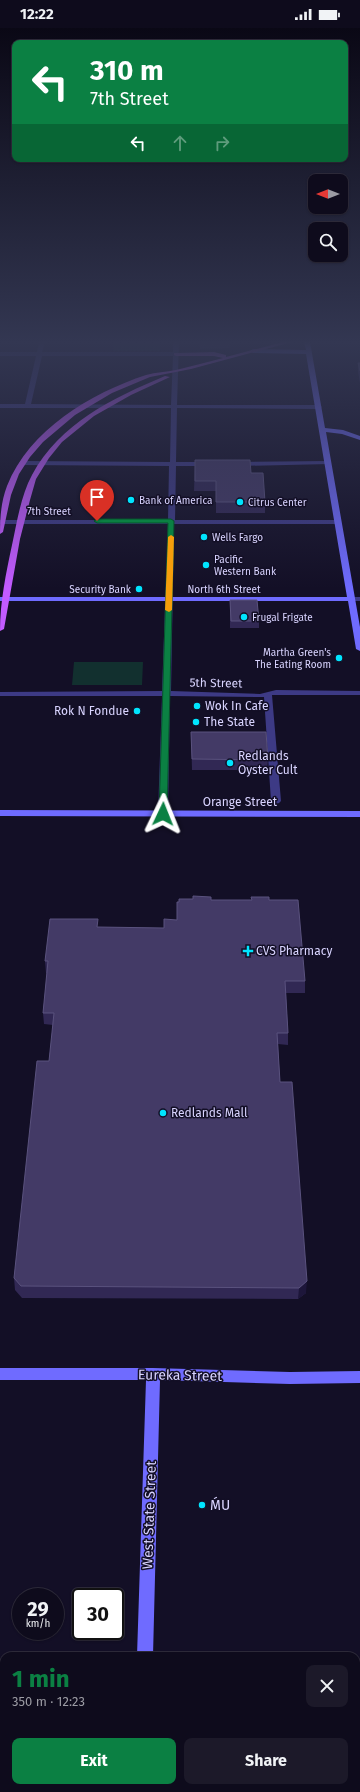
<!DOCTYPE html>
<html lang="en">
<head>
<meta charset="utf-8">
<style>
  body { margin:0; font-family:"Fira Sans",sans-serif; background:#1c1929; color:#f1f3f6; height:100vh; display:flex; flex-direction:column; font-size:15px; white-space:nowrap }
  * { box-sizing:border-box; margin:0 }
  p { font-size:13px; color:#9b9ba3 }
  .icon { flex:none; width:22px; height:22px; fill:none; stroke:currentColor; stroke-width:2; stroke-linecap:round; stroke-linejoin:round }
  .map { position:relative; flex:1; overflow:hidden }
  .drawer { position:absolute; left:0px; top:1624px; width:360px; height:140px; display:flex; flex-direction:column; background:#0e0b1c; border-radius:12px 12px 0 0; box-shadow:0 1px 3px #0004,0 0 0 1px #2e2b3b }
  .drawer>* { flex:none }
  .top-card { position:absolute; left:12px; top:12px; width:336px; height:122px; border-radius:8px; box-shadow:0 1px 3px #0004,0 0 0 1px #2e2b3b; background:#0b8043; color:#fff; overflow:hidden }
  .needle { width:26px; rotate:270deg }
  .fabs { position:absolute; left:308px; top:146px; display:grid; gap:8px }
  .fabs a { display:grid; place-items:center; width:40px; height:40px; border-radius:8px; background:#0e0b1c; box-shadow:0 1px 3px #0004,0 0 0 1px #2e2b3b; font-size:20px }
  .speed { position:absolute; left:12px; top:1560px; display:flex; gap:8px; font-size:20px; font-weight:700; text-align:center }
  .speed>* { display:grid; place-content:center; width:52px; height:52px; border-radius:50%; background:#0e0b1c; box-shadow:0 1px 3px #0004,0 0 0 1px #2e2b3b; line-height:1 }
  .speed small { font-size:10px; font-weight:400 }
  .speed .limit { border:2px solid #111; border-radius:6px; background:#fff; color:#111 }
  .pin { position:absolute; display:grid; place-items:center; width:34px; height:34px; color:#fff; margin:-41px -17px; border-radius:50% 50% 50% 0; rotate:-45deg; box-shadow:0 0 4px #0007 }
  .pin .icon { rotate:45deg }
  .me { position:absolute; width:44px; margin:-22px; rotate:2deg; stroke-linejoin:round; filter:drop-shadow(0 0 3px #0008) }
  .turn { display:flex; align-items:center; gap:14px; height:84px; padding:0 12px; font-size:18px }
  .turn .icon { width:52px; height:52px; stroke-width:2.5 }
  .turn b { display:block; font-size:28px; line-height:34px }
  .lanes { display:flex; align-items:center; height:38px; padding:0 12px; background:#0003; justify-content:center; gap:20px; direction:ltr }
  .lanes .off { opacity:.35 }
  .round { display:grid; place-items:center; flex:none; width:42px; height:42px; border-radius:8px; background:#1c1929 }
  .headline { display:flex; align-items:center; justify-content:space-between; height:68px; padding:0 12px }
  h1 { font-size:24px; font-weight:700; line-height:30px; color:#0b8043 }
  .button { display:flex; gap:8px; margin-top:auto; padding:8px 12px }
  .button a { flex:1; height:46px; border-radius:8px; background:#0b8043; color:#fff; font-size:16px; font-weight:700; line-height:46px; text-align:center }
  .button a+a { background:#1c1929; color:#f1f3f6 }
  .status { display:flex; justify-content:space-between; align-items:center; height:28px; padding:0 20px; background:#0e0b1c; direction:ltr }
  .status svg { height:11px; fill:currentColor }
  .map>svg:first-child { display:block }
  .green { fill:#12302f }
  .lines { fill:none; stroke-linecap:round; stroke-linejoin:round }
  .street { fill:#3d3a85; fill-rule:evenodd }
  .secondary { fill:#6f6bff; fill-rule:evenodd }
  .primary { fill:#c25bff; fill-rule:evenodd }
  .wall { fill:#312854 }
  .shaded-wall { fill:#1d163a }
  .building { fill:#433a66; stroke:#5a527e }
  .route { fill:#0b8043; stroke:#07532c }
  .slow { fill:#f59e0b }
  .poi-dot { fill:#00e5ff; stroke:#130f26; stroke-width:1.5 }
  .labels { text-anchor:middle; stroke-width:3; stroke-linejoin:round; paint-order:stroke }
  .far-poi-label { font-size:10px; fill:#d9d4ff; stroke:#130f26; text-anchor:start }
  .far-street-label { font-size:10px; fill:#d9d4ff; stroke:#130f26 }
  .street-label { font-size:12px; fill:#d9d4ff; stroke:#130f26 }
  .poi-label { font-size:12px; fill:#d9d4ff; stroke:#130f26; text-anchor:start }
  .near-street-label { font-size:14px; fill:#d9d4ff; stroke:#130f26 }
  .near-poi-label { font-size:14px; fill:#d9d4ff; stroke:#130f26; text-anchor:start }
</style>
</head>
<body>
<div class="status"><b>12:22</b><svg viewBox="0 0 49 12"><path d="M0 12V9h3v3zM5 12V6h3v6zM10 12V3h3v9zM15 12V0h3v12zM26 1h20v11H26zM47 4h2v5h-2z"/></svg></div>
<div class="map">
<svg width="360" height="1764" viewBox="0 0 360 1764">
  <rect width="100%" height="100%" fill="#130f26"/>
  <g class="green">
    <polygon points="114,314 161,314 160,323 113,323"/>
    <polygon points="74,634 143,634 142,657 72,657"/>
  </g>
  <g class="lines">
    <g class="street">
      <path d="M39,314H45L42,324H173V314H179L177,377H319L322,379L319,381L177,380L176,434H208L211,436L208,438H176L175,492H338L341,494L338,496H174L171,663L260,666L276,662L360,663V667H272L281,773L279,775L276,776L271,773L264,669L170,668L168,786L163,789L158,786L162,668H0V664L162,663L168,496H0V492H168L169,438L22,437L19,435L22,433L170,434L171,380H0V376H25L36,328H0V324H37ZM42,328H173L171,377L31,376Z"/>
      <polygon points="328,433 331,435 330,436 238,438 235,436 238,434"/>
      <rect x="348" y="569" width="12" height="4"/>
      <rect x="0" y="1719" width="4" height="16"/>
      <polygon points="356,1752 360,1754 360,1764 346,1764 345,1760 356,1760"/>
    </g>
    <g class="secondary">
      <polygon points="304,314 310,314 325,400 343,402 360,408 360,412 342,406 326,404 360,599 360,623 356,621 348,573 0,573 0,569 347,569 306,326 253,325 250,323 253,321 306,322"/>
      <polygon points="0,782 360,783 360,789 0,788"/>
      <polygon points="0,1340 153,1340 290,1344 360,1343 360,1355 290,1356 160,1352 153,1628 137,1628 146,1352 0,1352"/>
      <rect x="135" y="1760" width="18" height="4"/>
    </g>
    <g class="primary">
      <path d="M283,314H292L191,341L150,349L112,365L75,387L43,414L30,429L19,446L11,467L3,504L0,506C0,489 1,474 7,458C29,402 91,365 146,347C156,344 166,344 176,342C192,338 208,334 223,330L214,328H176L174,327V325L214,324L226,327V329Z"/>
      <path d="M165,348L170,349L131,367L94,388L62,414L49,430L36,451L30,472L20,511L4,601L0,603C0,574 6,545 12,517C17,494 21,467 32,447C60,395 113,370 165,348Z"/>
    </g>
  </g>
  <g class="wall">
    <polygon points="199,314 230,314 230,320 200,321"/>
    <polygon points="358,335 360,335 360,355 358,344"/>
    <polygon points="195,432 251,445 265,474 265,485 216,485 216,463 194,463"/>
    <polygon points="230,572 259,593 259,600 230,600"/>
    <polygon points="191,704 268,732 267,742 192,742"/>
    <polygon points="211,872 269,872 305,953 305,965 286,965 288,1005 288,1017 278,1016 280,1054 306,1265 298,1271 22,1270 15,1262 14,1250 49,1033 53,997 44,996 43,985 47,945 46,945 45,933 98,899 164,900"/>
  </g>
  <polygon class="shaded-wall" points="307,1253 306,1265 298,1271 299,1260"/>
  <g class="building">
    <polygon points="358,335 360,335 360,343"/>
    <polygon points="195,432 250,432 251,445 263,445 265,474 216,474 216,453 195,453"/>
    <polygon points="230,572 257,572 259,593 231,593"/>
    <polygon points="191,704 266,704 268,732 192,731"/>
    <polygon points="193,868 211,869 211,872 252,872 251,869 269,869 269,872 298,872 305,953 285,953 288,1005 277,1005 280,1054 292,1054 307,1253 299,1260 21,1258 14,1250 37,1033 49,1033 54,985 43,985 48,933 45,933 50,891 98,891 97,899 164,900 164,891 177,892 177,874 179,874 179,871 193,871"/>
  </g>
  <linearGradient id="sky" x2="0" y2="1"><stop stop-color="#0a0815"/><stop offset="0.56" stop-color="#333752"/><stop offset="1" stop-color="#333752" stop-opacity="0"/></linearGradient>
  <rect width="360" height="561" fill="url(#sky)"/>
  <polygon class="route" points="171,491 174,493 167,786 163,788 159,786 168,495 97,495 94,493 97,491"/>
  <polygon class="slow" points="171,507 174,509 172,582 169,584 165,582 168,509"/>
  <g class="poi-dot">
    <circle cx="131" cy="472" r="4"/>
    <circle cx="240" cy="474" r="4"/>
    <circle cx="204" cy="509" r="4"/>
    <circle cx="206" cy="537" r="4"/>
    <circle cx="139" cy="561" r="4"/>
    <circle cx="244" cy="589" r="4"/>
    <circle cx="339" cy="630" r="4"/>
    <circle cx="197" cy="678" r="4"/>
    <circle cx="137" cy="683" r="4"/>
    <circle cx="196" cy="694" r="4"/>
    <circle cx="230" cy="735" r="4"/>
    <path d="M246 917h4v4h4v4h-4v4h-4v-4h-4v-4h4z"/>
    <circle cx="163" cy="1085" r="4"/>
    <circle cx="202" cy="1477" r="4"/>
  </g>
  <g class="labels">
    <g class="far-poi-label">
      <text x="139" y="476">Bank of America</text>
      <text x="248" y="478">Citrus Center</text>
      <text x="212" y="513">Wells Fargo</text>
      <text x="214" y="535">Pacific<tspan x="214" dy="12">Western Bank</tspan></text>
      <text x="131" y="565" text-anchor="end">Security Bank</text>
      <text x="252" y="593">Frugal Frigate</text>
      <text x="331" y="628" text-anchor="end">Martha Green's<tspan x="331" dy="12">The Eating Room</tspan></text>
    </g>
    <g class="far-street-label">
      <text x="49" y="487">7th Street</text>
      <text x="224" y="565">North 6th Street</text>
    </g>
    <g class="street-label">
      <text transform="translate(216 655) rotate(1)" y="4">5th Street</text>
      <text x="240" y="778">Orange Street</text>
    </g>
    <g class="poi-label">
      <text x="205" y="682">Wok In Cafe</text>
      <text x="129" y="687" text-anchor="end">Rok N Fondue</text>
      <text x="204" y="698">The State</text>
      <text x="238" y="732">Redlands<tspan x="238" dy="14">Oyster Cult</tspan></text>
      <text x="256" y="927">CVS Pharmacy</text>
      <text x="171" y="1089">Redlands Mall</text>
    </g>
    <g class="near-street-label">
      <text transform="translate(180 1347) rotate(1)" y="5">Eureka Street</text>
      <text transform="translate(149 1487) rotate(-88)" y="5">West State Street</text>
    </g>
    <g class="near-poi-label">
      <text x="210" y="1482">ḾU</text>
    </g>
  </g>
</svg>
<div class="fabs">
<a><svg class="needle" viewBox="-14 -14 28 28"><path d="M0-13l5 13h-10z" fill="#e53935"/><path d="M0 13l5-13h-10z" fill="#9b9ba3"/></svg></a>
<a><svg class="icon" aria-label="search" viewBox="0 0 24 24"><circle cx="10" cy="10" r="6"/><path d="M15 15l6 6"/></svg></a>
</div>
<div class="speed"><div>29<small>km/h</small></div><div class="limit">30</div></div>
<div class="pin" style="left:97px;top:493px;background:#d93025"><svg class="icon" aria-label="arrive" viewBox="0 0 24 24"><path d="M6 21V4h12l-3 4 3 4H6"/></svg></div>
<svg class="me" style="left:163px;top:786px" viewBox="-20 -20 40 40"><path d="M0-17L14 15 0 8-14 15z" fill="#0b8043" stroke="#fff" stroke-width="4"/></svg>
<div class="top-card">
<div class="turn"><svg class="icon" aria-label="left" viewBox="0 0 24 24"><path d="M17 20v-9H6M10 6l-5 5 5 5"/></svg><div><b>310 m</b>7th Street</div></div>
<div class="lanes"><svg class="icon" aria-label="left" viewBox="0 0 24 24"><path d="M17 20v-9H6M10 6l-5 5 5 5"/></svg><svg class="icon off" aria-label="ahead" viewBox="0 0 24 24"><path d="M12 20V5M6 11l6-6 6 6"/></svg><svg class="icon off" aria-label="right" viewBox="0 0 24 24"><path d="M7 20v-9h11M14 6l5 5-5 5"/></svg></div>
</div>
<section class="drawer">
<div class="headline"><div><h1>1 min</h1><p>350 m · 12:23</p></div><a class="round"><svg class="icon" aria-label="close" viewBox="0 0 24 24"><path d="M6 6l12 12M18 6L6 18"/></svg></a></div>
<div class="button"><a>Exit</a><a>Share</a></div>
</section>
</div>
</body>
</html>
